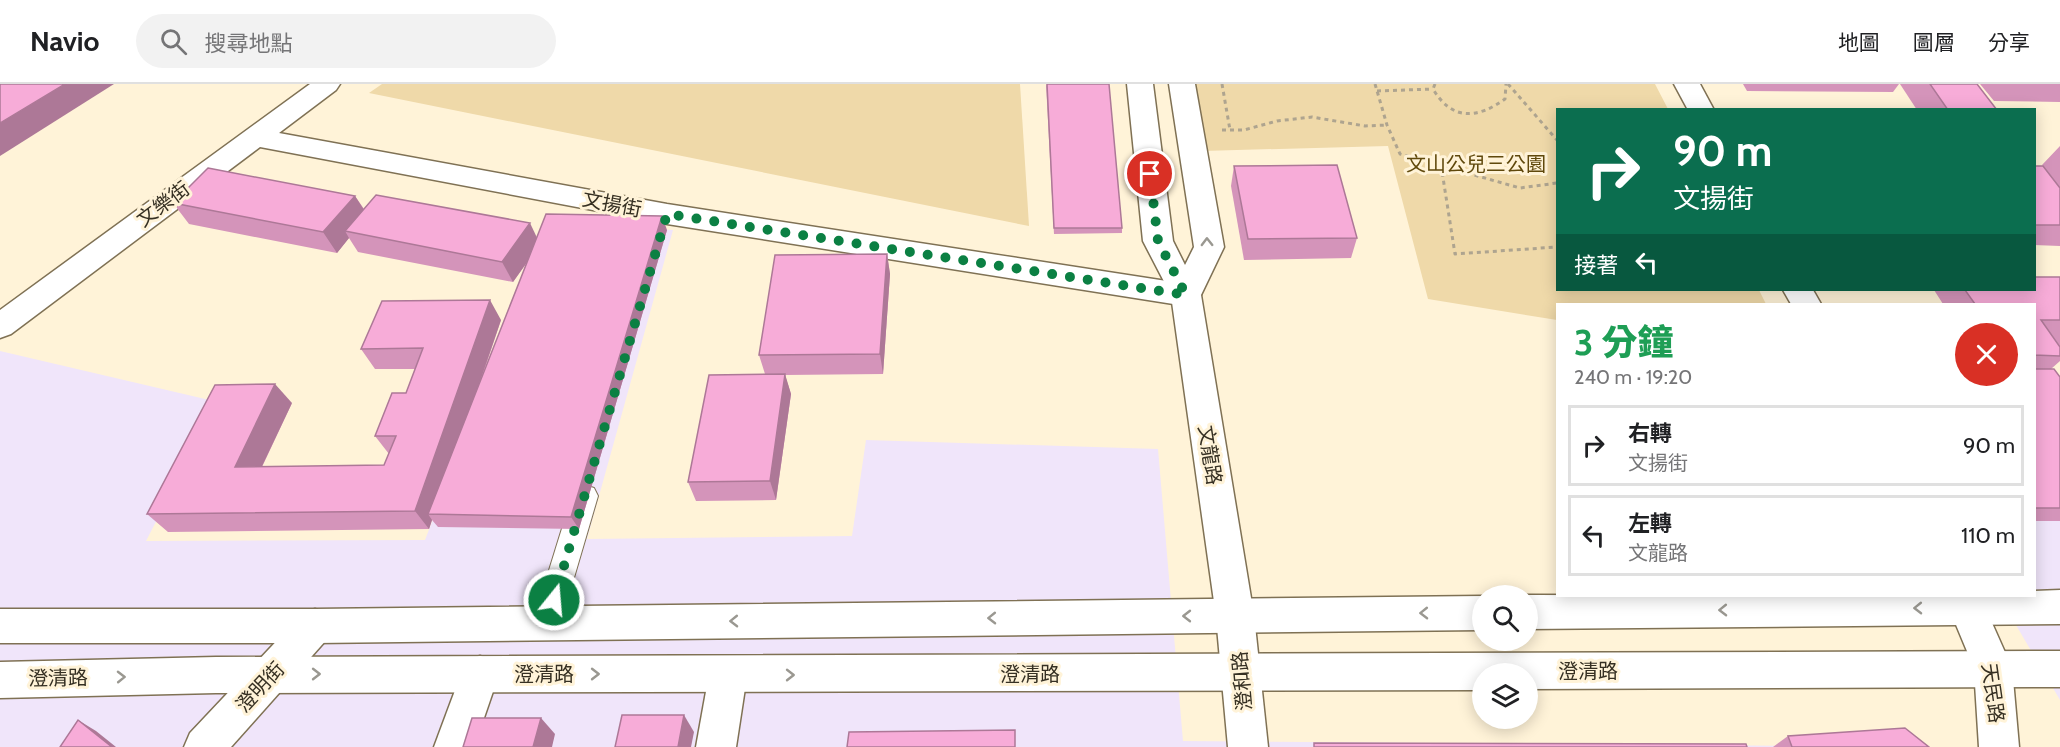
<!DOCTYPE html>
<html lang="zh-TW">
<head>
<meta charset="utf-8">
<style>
  body { margin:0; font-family:Cabin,"Noto Sans TC",sans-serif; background:#f2f2f2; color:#202124; height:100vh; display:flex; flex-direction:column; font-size:22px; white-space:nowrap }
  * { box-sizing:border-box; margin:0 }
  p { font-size:20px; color:#757577 }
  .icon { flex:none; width:33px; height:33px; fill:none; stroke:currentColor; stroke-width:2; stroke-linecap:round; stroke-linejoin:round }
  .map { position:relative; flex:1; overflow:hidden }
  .sheet { position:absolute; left:1556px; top:219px; width:480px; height:294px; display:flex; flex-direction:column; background:#fff; border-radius:0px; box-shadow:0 3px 15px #0003 }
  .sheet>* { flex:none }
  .guide { position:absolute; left:1556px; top:24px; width:480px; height:183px; border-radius:0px; box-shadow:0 3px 15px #0003; background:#0b6e4f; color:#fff; overflow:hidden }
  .tools { position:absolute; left:1472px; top:501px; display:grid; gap:12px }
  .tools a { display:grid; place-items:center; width:66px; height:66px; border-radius:50%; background:#fff; box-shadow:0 3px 15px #0003; font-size:30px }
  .pin { position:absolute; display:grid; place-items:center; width:51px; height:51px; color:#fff; margin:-26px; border:3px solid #fff; border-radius:50%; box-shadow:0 2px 6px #0007 }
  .me { position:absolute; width:66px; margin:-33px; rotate:17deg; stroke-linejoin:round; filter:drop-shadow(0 0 4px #0008) }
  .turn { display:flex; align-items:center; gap:21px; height:126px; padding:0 18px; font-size:27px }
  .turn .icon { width:78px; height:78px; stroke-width:2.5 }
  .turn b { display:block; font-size:42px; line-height:51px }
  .then { display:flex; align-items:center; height:57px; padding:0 18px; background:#0003; gap:12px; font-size:22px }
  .round { display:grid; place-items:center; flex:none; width:63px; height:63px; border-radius:32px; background:#f2f2f2 }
  .overview { display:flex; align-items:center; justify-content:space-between; height:102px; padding:0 18px }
  h1 { font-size:36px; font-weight:800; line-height:45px; color:#1e9e55 }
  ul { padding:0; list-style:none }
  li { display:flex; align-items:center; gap:18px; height:81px; margin:0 12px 9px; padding:0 6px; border:3px solid #e0e0e0; border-radius:0px }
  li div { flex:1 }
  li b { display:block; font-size:22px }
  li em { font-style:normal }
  header { display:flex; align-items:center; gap:36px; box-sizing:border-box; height:84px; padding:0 30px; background:#fff; border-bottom:2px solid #e0e0e0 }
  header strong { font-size:28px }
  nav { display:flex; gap:33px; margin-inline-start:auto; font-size:21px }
  .search { width:420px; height:54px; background:#f2f2f2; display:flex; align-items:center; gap:15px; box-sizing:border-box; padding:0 21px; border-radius:33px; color:#757577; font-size:22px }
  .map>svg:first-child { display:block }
  .commercial { fill:#f0e5fa }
  .green { fill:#efd9a9 }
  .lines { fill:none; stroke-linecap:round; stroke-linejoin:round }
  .pedestrian-casing { stroke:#7f7154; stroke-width:2 }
  .minor-casing { stroke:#7f7154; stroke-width:3 }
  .tertiary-casing { stroke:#7f7154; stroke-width:3 }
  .secondary-casing { stroke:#7f7154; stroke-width:3 }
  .path { stroke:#aea48f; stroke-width:3; stroke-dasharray:4 4; stroke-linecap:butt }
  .pedestrian { fill:#fff; fill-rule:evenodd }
  .minor { fill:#fff; fill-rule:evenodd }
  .tertiary { fill:#fff; fill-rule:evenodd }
  .secondary { fill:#fff; fill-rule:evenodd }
  .wall { fill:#d494ba }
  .shaded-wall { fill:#ad7897 }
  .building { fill:#f7acd8; stroke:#ad7897; stroke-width:1.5 }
  .oneway { stroke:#9a9891 }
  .route { stroke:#0b8043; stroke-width:10; stroke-dasharray:0 18 }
  .labels { text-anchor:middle; stroke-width:6; stroke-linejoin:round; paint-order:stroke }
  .park-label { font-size:20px; fill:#60490c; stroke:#fff3d8 }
  .street-label { font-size:20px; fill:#363023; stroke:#fff3d8 }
</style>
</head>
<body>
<header>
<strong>Navio</strong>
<div class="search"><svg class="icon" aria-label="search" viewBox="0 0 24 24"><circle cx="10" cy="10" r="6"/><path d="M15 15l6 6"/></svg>搜尋地點</div>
<nav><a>地圖</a><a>圖層</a><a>分享</a></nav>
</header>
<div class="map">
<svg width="2060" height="663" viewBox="0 0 2060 663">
  <rect width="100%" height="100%" fill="#fff3d8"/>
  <g class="commercial">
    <polygon points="548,137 673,146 587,455 852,452 866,356 1158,365 1183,657 1935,663 0,663 0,267 218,318 146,457 425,456"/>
    <polygon points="2034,323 2060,323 2060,616 1999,512 2034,512"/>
  </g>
  <g class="green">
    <polygon points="382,0 1020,0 1029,142 369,9"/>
    <polygon points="1190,0 1655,0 1668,25 1557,26 1557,206 1759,206 1766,220 1557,220 1557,236 1428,215 1388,62 1202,67"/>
  </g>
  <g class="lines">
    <g class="pedestrian-casing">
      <polygon id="pedestrian" points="585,401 594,404 598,412 561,538 557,547 547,551 537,547 533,538 572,412 576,404"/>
    </g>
    <g class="minor-casing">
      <g id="minor">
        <polygon points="310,0 340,0 336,6 279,49 667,120 1186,200 1197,203 1201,211 1197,219 1186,222 667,140 260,63 11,250 0,254 0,226"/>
        <polygon points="1674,0 1700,0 1714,26 1688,26"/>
        <polygon points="1783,206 1813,206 1821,220 1791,220"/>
        <polygon points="1944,512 1980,512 2012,584 2019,663 1979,663 1974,584"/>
        <polygon points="1235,515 1248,520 1254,532 1268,663 1228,663 1216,532 1222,520"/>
        <polygon points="315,525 328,530 334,542 328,554 231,663 184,663 190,649 302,530"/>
        <polygon points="480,572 494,577 499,590 474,663 434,663 466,577"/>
        <polygon points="728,573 742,578 747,591 736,663 696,663 709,591 714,578"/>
      </g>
    </g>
    <g class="tertiary-casing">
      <polygon id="tertiary" points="1127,0 1153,0 1173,157 1185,181 1194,163 1169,0 1195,0 1224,163 1201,211 1254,532 1248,544 1235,549 1222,544 1216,532 1171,211 1143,157"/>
    </g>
    <g class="secondary-casing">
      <g id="secondary">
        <polygon points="2060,506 2060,540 1527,545 1527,511 2034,512 2034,507"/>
        <polygon points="1482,512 1482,546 315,559 0,559 0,525 315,525"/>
        <polygon points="2060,567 2060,603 1527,605 1527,590 1482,590 1482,606 216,609 0,614 0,578 216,573"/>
      </g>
    </g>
    <g class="path">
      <polyline points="1222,0 1230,46"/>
      <polyline points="1375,0 1387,41 1400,70 1520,104 1557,99"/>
      <path d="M1435,0L1433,5C1452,37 1477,35 1505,15L1506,0"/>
      <polyline points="1508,0 1557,56"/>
      <polyline points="1377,7 1433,5"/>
      <polyline points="1222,46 1244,46 1277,37 1312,33 1365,42 1387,41"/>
      <polyline points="1441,81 1455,170 1557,163"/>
    </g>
    <use href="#pedestrian" class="pedestrian"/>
    <use href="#minor" class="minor"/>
    <use href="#tertiary" class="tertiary"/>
    <use href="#secondary" class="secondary"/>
  </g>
  <g class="wall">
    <polygon points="1046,0 1122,144 1122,149 1054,150"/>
    <polygon points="1743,0 1899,0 1893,8 1747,7"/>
    <polygon points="1900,0 1977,0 1997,26 1917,26"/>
    <polygon points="1980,0 2060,0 2060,18 1994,17"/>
    <polygon points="2060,62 2060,162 2034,161 2034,82 2043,82 2042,81"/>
    <polygon points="1234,82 1357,154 1351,174 1244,176 1231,102"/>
    <polygon points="355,112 364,125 537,154 667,146 579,445 438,443 432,436 429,445 168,448 147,430 292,319 262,383 384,381 389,370 375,352 406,309 415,285 375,285 361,265 501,236 481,296 528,177 513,198 358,168 349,154 337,169 189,140 173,119"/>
    <polygon points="887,170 890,190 883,290 785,291 791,310 776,416 696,417 688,398 765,290 759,271"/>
    <polygon points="2060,193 2060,277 2051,285 2060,293 2060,437 2034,437 2034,220 1943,220 1934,206 2034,206"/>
    <polygon points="1788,652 1929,663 1773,663"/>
  </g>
  <g class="shaded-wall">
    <polygon points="65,0 114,0 0,72 0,39"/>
    <polygon points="355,112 368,132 345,147 349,154 337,169 323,148"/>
    <polygon points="662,132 667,146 579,445 571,433"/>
    <polygon points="530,139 540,160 513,198 502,178"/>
    <polygon points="887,170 890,190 883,290 880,270"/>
    <polygon points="490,216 501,236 434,431 428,430 432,436 429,445 415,427"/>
    <polygon points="785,290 791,310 776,416 770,397"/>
    <polygon points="275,300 292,319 253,401 235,383"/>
    <polygon points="684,631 694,648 691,663 678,663"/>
    <polygon points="541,634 555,650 552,663 533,663"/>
    <polygon points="78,636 96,647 116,663 112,663"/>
  </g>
  <g class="building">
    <polygon points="0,0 65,0 0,39"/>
    <polygon points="1047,0 1109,0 1122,144 1054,144"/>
    <polygon points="1930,0 1977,0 1997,26 1948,26"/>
    <polygon points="1337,81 1357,154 1248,155 1234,82"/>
    <polygon points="2034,82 2043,82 2060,104 2060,141 2034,141"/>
    <polygon points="208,84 355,112 323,148 173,119"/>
    <polygon points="376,111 530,139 502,178 345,147"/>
    <polygon points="546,130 662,132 571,433 428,430"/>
    <polygon points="887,170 880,270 759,271 775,171"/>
    <polygon points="2034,193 2060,193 2060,236 2041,236 2060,263 2060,272 2034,271 2034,220 1975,220 1965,206 2034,206"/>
    <polygon points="490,216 415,427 147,430 215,301 275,300 235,383 384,381 396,352 375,352 392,309 406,309 423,264 361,265 382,217"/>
    <polygon points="2034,285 2054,285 2060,293 2060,424 2034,424"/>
    <polygon points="785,290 770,397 688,398 709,291"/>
    <polygon points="622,631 684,631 678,663 615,663"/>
    <polygon points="472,634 541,634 533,663 463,663"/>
    <polygon points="78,636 112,663 60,663"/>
    <polygon points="1905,644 1929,663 1792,663 1788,652"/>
    <polygon points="1015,646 1015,663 847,663 849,648"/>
    <polygon points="1314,659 1746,660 1747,663 1314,663"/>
  </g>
  <defs><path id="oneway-chevron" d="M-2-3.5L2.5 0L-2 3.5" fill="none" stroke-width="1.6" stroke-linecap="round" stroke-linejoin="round" transform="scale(1.5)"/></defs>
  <g class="oneway">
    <use href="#oneway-chevron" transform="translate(1207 158) rotate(-91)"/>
    <use href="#oneway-chevron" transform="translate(1918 524) rotate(179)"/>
    <use href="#oneway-chevron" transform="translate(1723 526) rotate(179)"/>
    <use href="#oneway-chevron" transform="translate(1424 529) rotate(179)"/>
    <use href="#oneway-chevron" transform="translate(1187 532) rotate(180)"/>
    <use href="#oneway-chevron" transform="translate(992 534) rotate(179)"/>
    <use href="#oneway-chevron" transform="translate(734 537) rotate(179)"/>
    <use href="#oneway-chevron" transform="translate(316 590)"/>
    <use href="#oneway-chevron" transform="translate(595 590)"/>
    <use href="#oneway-chevron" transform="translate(790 591)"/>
    <use href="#oneway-chevron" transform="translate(121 593) rotate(-1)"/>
  </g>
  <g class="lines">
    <polyline class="route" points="554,516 667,130 1186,211 1158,157 1150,90"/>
  </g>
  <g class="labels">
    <g class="park-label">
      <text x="1476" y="87">文山公兒三公園</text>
    </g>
    <g class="street-label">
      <text transform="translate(163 120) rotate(-37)" y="7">文樂街</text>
      <text transform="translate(612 120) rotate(11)" y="7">文揚街</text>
      <text transform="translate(1210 371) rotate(81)" y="7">文龍路</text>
      <text x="1588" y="594">澄清路</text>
      <text x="544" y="597">澄清路</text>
      <text x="1030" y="597">澄清路</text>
      <text transform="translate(58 594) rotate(-1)" y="7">澄清路</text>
      <text transform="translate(1242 597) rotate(-95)" y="7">澄和路</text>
      <text transform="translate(260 603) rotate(-47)" y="7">澄明街</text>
      <text transform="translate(1993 609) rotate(82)" y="7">天民路</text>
    </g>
  </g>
</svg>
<div class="tools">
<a><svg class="icon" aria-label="search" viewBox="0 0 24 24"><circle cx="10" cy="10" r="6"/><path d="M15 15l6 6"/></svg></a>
<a><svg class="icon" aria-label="layers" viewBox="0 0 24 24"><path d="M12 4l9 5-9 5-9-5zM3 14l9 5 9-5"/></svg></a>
</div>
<div class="pin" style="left:1150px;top:90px;background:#d93025"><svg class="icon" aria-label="arrive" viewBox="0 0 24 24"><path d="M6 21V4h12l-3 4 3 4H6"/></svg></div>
<svg class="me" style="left:554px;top:516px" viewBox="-20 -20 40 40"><circle r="17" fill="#0b8043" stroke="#fff" stroke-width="3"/><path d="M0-11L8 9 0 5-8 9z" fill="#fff"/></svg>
<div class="guide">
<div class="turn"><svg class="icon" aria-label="right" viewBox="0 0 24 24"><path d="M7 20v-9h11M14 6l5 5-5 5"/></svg><div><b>90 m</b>文揚街</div></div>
<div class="then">接著<svg class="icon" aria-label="left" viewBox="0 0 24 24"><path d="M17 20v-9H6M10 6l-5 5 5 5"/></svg></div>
</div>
<section class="sheet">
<div class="overview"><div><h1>3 分鐘</h1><p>240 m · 19:20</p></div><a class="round" style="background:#d93025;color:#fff"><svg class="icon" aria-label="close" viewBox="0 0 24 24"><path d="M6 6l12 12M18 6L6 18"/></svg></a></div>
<ul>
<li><svg class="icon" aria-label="right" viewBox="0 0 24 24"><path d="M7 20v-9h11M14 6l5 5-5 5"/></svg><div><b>右轉</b><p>文揚街</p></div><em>90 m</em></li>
<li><svg class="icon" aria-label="left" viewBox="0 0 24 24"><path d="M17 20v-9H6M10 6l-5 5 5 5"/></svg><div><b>左轉</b><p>文龍路</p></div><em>110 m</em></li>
</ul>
</section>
</div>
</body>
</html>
